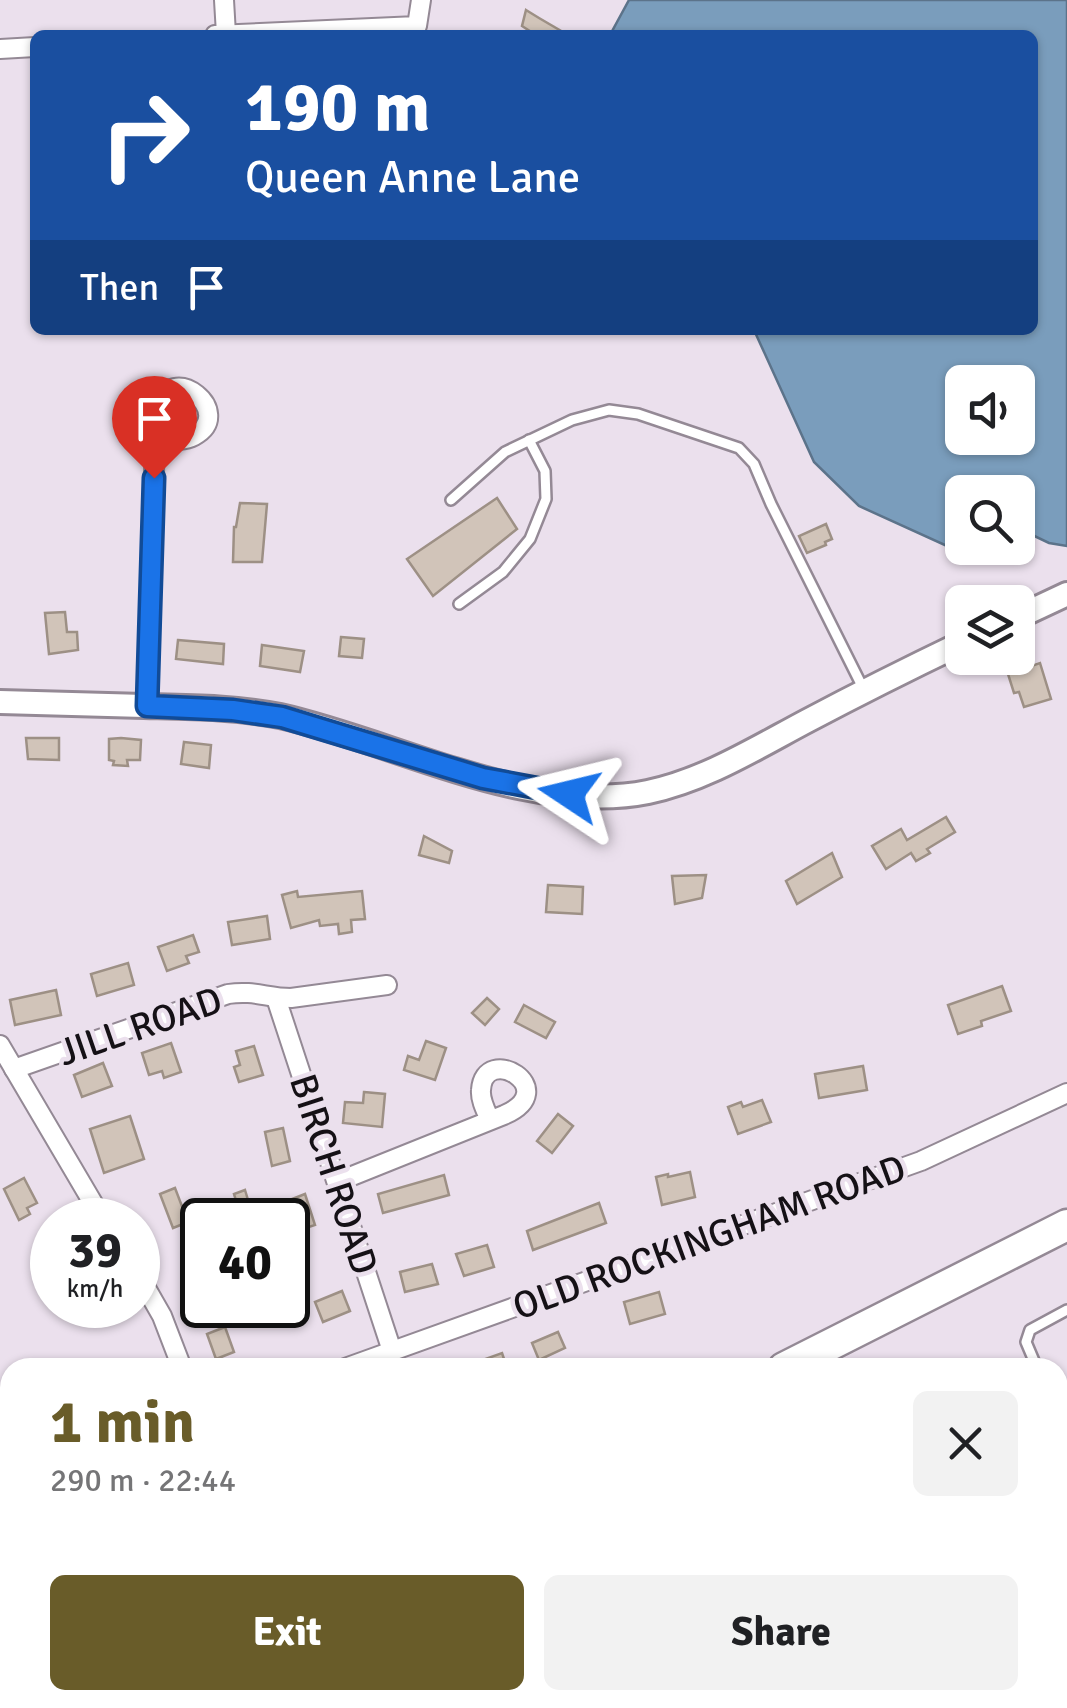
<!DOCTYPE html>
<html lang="en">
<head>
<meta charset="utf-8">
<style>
  body { margin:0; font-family:Signika,sans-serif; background:#f2f2f2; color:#202124; height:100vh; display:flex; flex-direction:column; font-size:38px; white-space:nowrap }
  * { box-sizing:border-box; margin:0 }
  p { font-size:32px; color:#757577 }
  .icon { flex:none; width:55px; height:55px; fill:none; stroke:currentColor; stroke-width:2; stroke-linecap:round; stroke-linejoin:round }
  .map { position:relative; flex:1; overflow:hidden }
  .details { position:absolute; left:0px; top:1358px; width:1068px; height:352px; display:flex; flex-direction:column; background:#fff; border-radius:30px 30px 0 0; box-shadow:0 2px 8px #0004 }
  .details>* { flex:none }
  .banner { position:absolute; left:30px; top:30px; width:1008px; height:305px; border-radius:15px; box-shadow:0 2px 8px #0004; background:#1a4fa0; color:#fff; overflow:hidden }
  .tools { position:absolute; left:945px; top:365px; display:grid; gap:20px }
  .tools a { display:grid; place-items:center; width:90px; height:90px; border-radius:15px; background:#fff; box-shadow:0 2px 8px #0004; font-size:50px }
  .speed { position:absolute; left:30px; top:1198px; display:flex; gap:20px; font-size:50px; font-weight:700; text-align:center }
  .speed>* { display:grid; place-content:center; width:130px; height:130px; border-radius:50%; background:#fff; box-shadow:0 2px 8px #0004; line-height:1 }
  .speed small { font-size:25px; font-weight:400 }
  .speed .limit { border:5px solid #111; border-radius:15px; background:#fff; color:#111 }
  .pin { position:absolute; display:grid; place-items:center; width:85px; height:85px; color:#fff; margin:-102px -42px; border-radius:50% 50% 50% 0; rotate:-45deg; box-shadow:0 0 10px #0007 }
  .pin .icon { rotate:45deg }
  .me { position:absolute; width:110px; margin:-55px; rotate:280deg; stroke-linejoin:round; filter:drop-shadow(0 0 8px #0008) }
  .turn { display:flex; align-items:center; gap:35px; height:210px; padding:0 50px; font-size:45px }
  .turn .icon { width:130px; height:130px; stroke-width:2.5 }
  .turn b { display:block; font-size:70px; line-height:85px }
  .then { display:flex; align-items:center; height:95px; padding:0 50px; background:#0003; gap:20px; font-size:38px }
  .round { display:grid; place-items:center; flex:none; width:105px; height:105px; border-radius:15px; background:#f2f2f2 }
  .summary { display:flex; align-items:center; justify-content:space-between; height:170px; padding:0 50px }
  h1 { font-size:60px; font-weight:800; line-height:75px; color:#695c29 }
  .primary-button { display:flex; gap:20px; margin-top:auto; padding:20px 50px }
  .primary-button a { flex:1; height:115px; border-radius:15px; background:#695c29; color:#fff; font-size:40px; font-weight:800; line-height:115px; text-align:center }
  .primary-button a+a { background:#f2f2f2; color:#202124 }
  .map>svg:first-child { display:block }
  .water { fill:#7a9dbc; stroke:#5c738a; stroke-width:2.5; fill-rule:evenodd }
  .building { fill:#d1c4b9; stroke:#9d9085; stroke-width:2.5 }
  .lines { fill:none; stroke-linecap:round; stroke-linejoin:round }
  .service-casing { stroke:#948995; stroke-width:14 }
  .minor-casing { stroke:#948995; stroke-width:22 }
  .tertiary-casing { stroke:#948995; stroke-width:28 }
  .primary-casing { stroke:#948995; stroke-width:35 }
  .service { stroke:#fff; stroke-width:9 }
  .minor { stroke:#fff; stroke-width:18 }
  .tertiary { stroke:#fff; stroke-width:22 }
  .primary { stroke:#fff; stroke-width:30 }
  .route-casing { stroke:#114b97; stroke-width:25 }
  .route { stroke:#1a73e8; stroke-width:18 }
  .labels { text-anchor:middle; stroke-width:9; stroke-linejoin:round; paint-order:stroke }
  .street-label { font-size:38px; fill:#151116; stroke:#ebe0ed }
</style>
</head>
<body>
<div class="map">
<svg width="1067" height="1708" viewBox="0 0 1067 1708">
  <rect width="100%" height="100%" fill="#ebe0ed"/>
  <path class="water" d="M629,0H1067V546L1049,543L1024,531L1018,536V492H962V548H1004L992,558L958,551L859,506L814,462L754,330H1032V35H610ZM962,382H1018V438H962Z"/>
  <g class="building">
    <polygon points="526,10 539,18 568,35 536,35 522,26"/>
    <polygon points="497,498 517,529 433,596 407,559"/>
    <polygon points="240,503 267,504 262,562 233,562 234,527 236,527"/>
    <polygon points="826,524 832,539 825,542 826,545 807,553 799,536"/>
    <polygon points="65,612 67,632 77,632 78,650 49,654 45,613"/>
    <polygon points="341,637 364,639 362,658 339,656"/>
    <polygon points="178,640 224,644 223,664 176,659"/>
    <polygon points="262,645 304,651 300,672 260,666"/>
    <polygon points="1040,663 1051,699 1024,707 1019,692 1014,693 1008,674"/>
    <polygon points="26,738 59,738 59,760 28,759"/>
    <polygon points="121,738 141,740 140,760 127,760 128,766 113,765 114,761 109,760 109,739"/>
    <polygon points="184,742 211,745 209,768 181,764"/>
    <polygon points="946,817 955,832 927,849 930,853 916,861 911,853 886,869 872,846 901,829 907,840"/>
    <polygon points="424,836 452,851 449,863 419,855"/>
    <polygon points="832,853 842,877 797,904 786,881"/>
    <polygon points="706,875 702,898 675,904 672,876"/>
    <polygon points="548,885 583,887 582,914 546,912"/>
    <polygon points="297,891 298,897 362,891 365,919 351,920 352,932 339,934 338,924 320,926 319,920 291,928 282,895"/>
    <polygon points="267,916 270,939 232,945 228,922"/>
    <polygon points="193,935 199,952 186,956 189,963 167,971 158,947"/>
    <polygon points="128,963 134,985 97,996 91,974"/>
    <polygon points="1002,986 1011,1011 981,1021 982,1026 958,1034 948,1005"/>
    <polygon points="56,990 61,1015 15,1025 10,1000"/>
    <polygon points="487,998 499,1009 485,1025 472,1013"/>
    <polygon points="524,1005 555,1022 546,1038 515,1022"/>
    <polygon points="426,1041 446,1048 435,1080 404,1070 408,1056 419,1060"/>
    <polygon points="171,1043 181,1072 164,1078 162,1071 149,1075 142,1053"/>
    <polygon points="254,1046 263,1075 239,1082 234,1067 240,1065 236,1051"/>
    <polygon points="103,1063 112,1086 82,1097 74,1075"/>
    <polygon points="863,1066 867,1090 819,1098 815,1074"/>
    <polygon points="364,1092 385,1094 382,1127 343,1123 345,1102 363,1103"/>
    <polygon points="762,1100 771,1122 738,1134 728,1107 741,1102 743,1107"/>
    <polygon points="558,1114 573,1126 552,1153 537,1141"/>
    <polygon points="130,1116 144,1159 104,1173 90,1129"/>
    <polygon points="283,1128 290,1161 272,1166 265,1132"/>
    <polygon points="690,1172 695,1197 662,1205 656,1177 668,1174 668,1177"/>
    <polygon points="444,1175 449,1195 383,1213 378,1194"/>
    <polygon points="24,1178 37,1203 27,1208 30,1214 19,1220 4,1189"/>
    <polygon points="175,1188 188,1222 173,1228 160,1194"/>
    <polygon points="245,1190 254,1220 242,1220 234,1194"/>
    <polygon points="305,1194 315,1225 297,1231 287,1201"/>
    <polygon points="599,1203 606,1223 533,1250 527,1231"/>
    <polygon points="487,1245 494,1267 464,1276 456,1254"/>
    <polygon points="432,1264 438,1284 405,1292 400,1272"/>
    <polygon points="342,1291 350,1311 323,1322 315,1302"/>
    <polygon points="659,1292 665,1314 630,1324 624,1302"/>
    <polygon points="225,1327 234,1352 216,1359 207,1334"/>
    <polygon points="558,1332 565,1348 539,1360 532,1343"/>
    <polygon points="502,1353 507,1368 467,1368 466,1366"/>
  </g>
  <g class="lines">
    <g class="service-casing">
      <g id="service">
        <polyline points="451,500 505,452 572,420 609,410 638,414 739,448 754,464 771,504 863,688"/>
        <polyline points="459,604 503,572 530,539 546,499 545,471 529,440"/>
        <polyline points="1037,1368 1026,1342 1030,1330 1067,1310"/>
        <polyline points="1058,1408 1067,1427"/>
        <polyline points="1058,1505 1067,1501"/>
        <polyline points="1058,1564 1067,1583"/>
        <polyline points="610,1708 644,1700"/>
        <polyline points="1053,1708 1067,1701"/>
      </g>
    </g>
    <g class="minor-casing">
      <g id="minor">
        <polyline points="224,0 226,34"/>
        <polyline points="215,35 417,26 421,0"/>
        <polyline points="0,49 35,47"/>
        <path d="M147,706L155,440C155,430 154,418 157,408C170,358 237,413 194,436C183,442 167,440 155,440"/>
        <polyline points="276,998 392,1351"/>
        <polyline points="0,1045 103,1220"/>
        <path d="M14,1069L228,994C254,990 267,998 291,998L387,985"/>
        <path d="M337,1182L504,1115C564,1089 484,1042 481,1090C480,1100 486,1111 490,1120"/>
        <polyline points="138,1274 162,1316 182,1368"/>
        <polyline points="345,1368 921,1161 1067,1093"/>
        <polyline points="0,1493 10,1489"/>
      </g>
    </g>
    <g class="tertiary-casing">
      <g id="tertiary">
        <polyline points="1018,617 1067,594"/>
        <path d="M0,702C48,703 96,705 144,706C189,707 235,707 280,716C393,741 531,816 648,792C705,780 756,748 807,721C858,694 910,668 962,643"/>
      </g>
    </g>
    <g class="primary-casing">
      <g id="primary">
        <polyline points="784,1368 1067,1225"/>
        <polyline points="110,1708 126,1700"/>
      </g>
    </g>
    <use href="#service" class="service"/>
    <use href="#minor" class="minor"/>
    <use href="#tertiary" class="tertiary"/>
    <use href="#primary" class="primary"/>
  </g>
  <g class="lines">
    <g class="route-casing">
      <polyline id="route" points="154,478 147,706 233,710 282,717 483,778 569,794"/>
    </g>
    <use href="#route" class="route"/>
  </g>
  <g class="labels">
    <g class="street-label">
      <text transform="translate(140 1026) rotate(-19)" y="13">JILL ROAD</text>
      <text transform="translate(334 1174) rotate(72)" y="13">BIRCH ROAD</text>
      <text transform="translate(709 1237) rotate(-20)" y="13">OLD ROCKINGHAM ROAD</text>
    </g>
  </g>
</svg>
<div class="tools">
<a><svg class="icon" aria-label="sound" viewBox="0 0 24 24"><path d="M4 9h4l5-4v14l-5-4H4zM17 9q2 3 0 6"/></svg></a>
<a><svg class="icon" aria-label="search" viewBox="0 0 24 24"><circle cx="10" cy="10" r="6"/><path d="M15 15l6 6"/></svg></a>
<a><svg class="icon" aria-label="layers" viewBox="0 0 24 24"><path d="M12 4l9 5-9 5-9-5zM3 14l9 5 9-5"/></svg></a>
</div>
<div class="speed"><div>39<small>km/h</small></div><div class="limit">40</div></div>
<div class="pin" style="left:154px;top:478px;background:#d93025"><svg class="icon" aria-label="arrive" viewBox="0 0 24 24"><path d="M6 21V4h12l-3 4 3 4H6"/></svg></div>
<svg class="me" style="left:569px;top:794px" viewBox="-20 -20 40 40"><path d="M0-17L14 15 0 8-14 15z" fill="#1a73e8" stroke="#fff" stroke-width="4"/></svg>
<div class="banner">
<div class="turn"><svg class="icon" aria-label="right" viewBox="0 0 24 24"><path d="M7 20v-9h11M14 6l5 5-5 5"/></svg><div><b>190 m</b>Queen Anne Lane</div></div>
<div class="then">Then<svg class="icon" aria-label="arrive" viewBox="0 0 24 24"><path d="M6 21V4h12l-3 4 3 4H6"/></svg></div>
</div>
<section class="details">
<div class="summary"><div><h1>1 min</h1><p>290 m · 22:44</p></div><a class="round"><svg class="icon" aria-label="close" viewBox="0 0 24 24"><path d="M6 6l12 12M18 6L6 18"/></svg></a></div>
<div class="primary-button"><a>Exit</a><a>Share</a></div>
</section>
</div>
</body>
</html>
